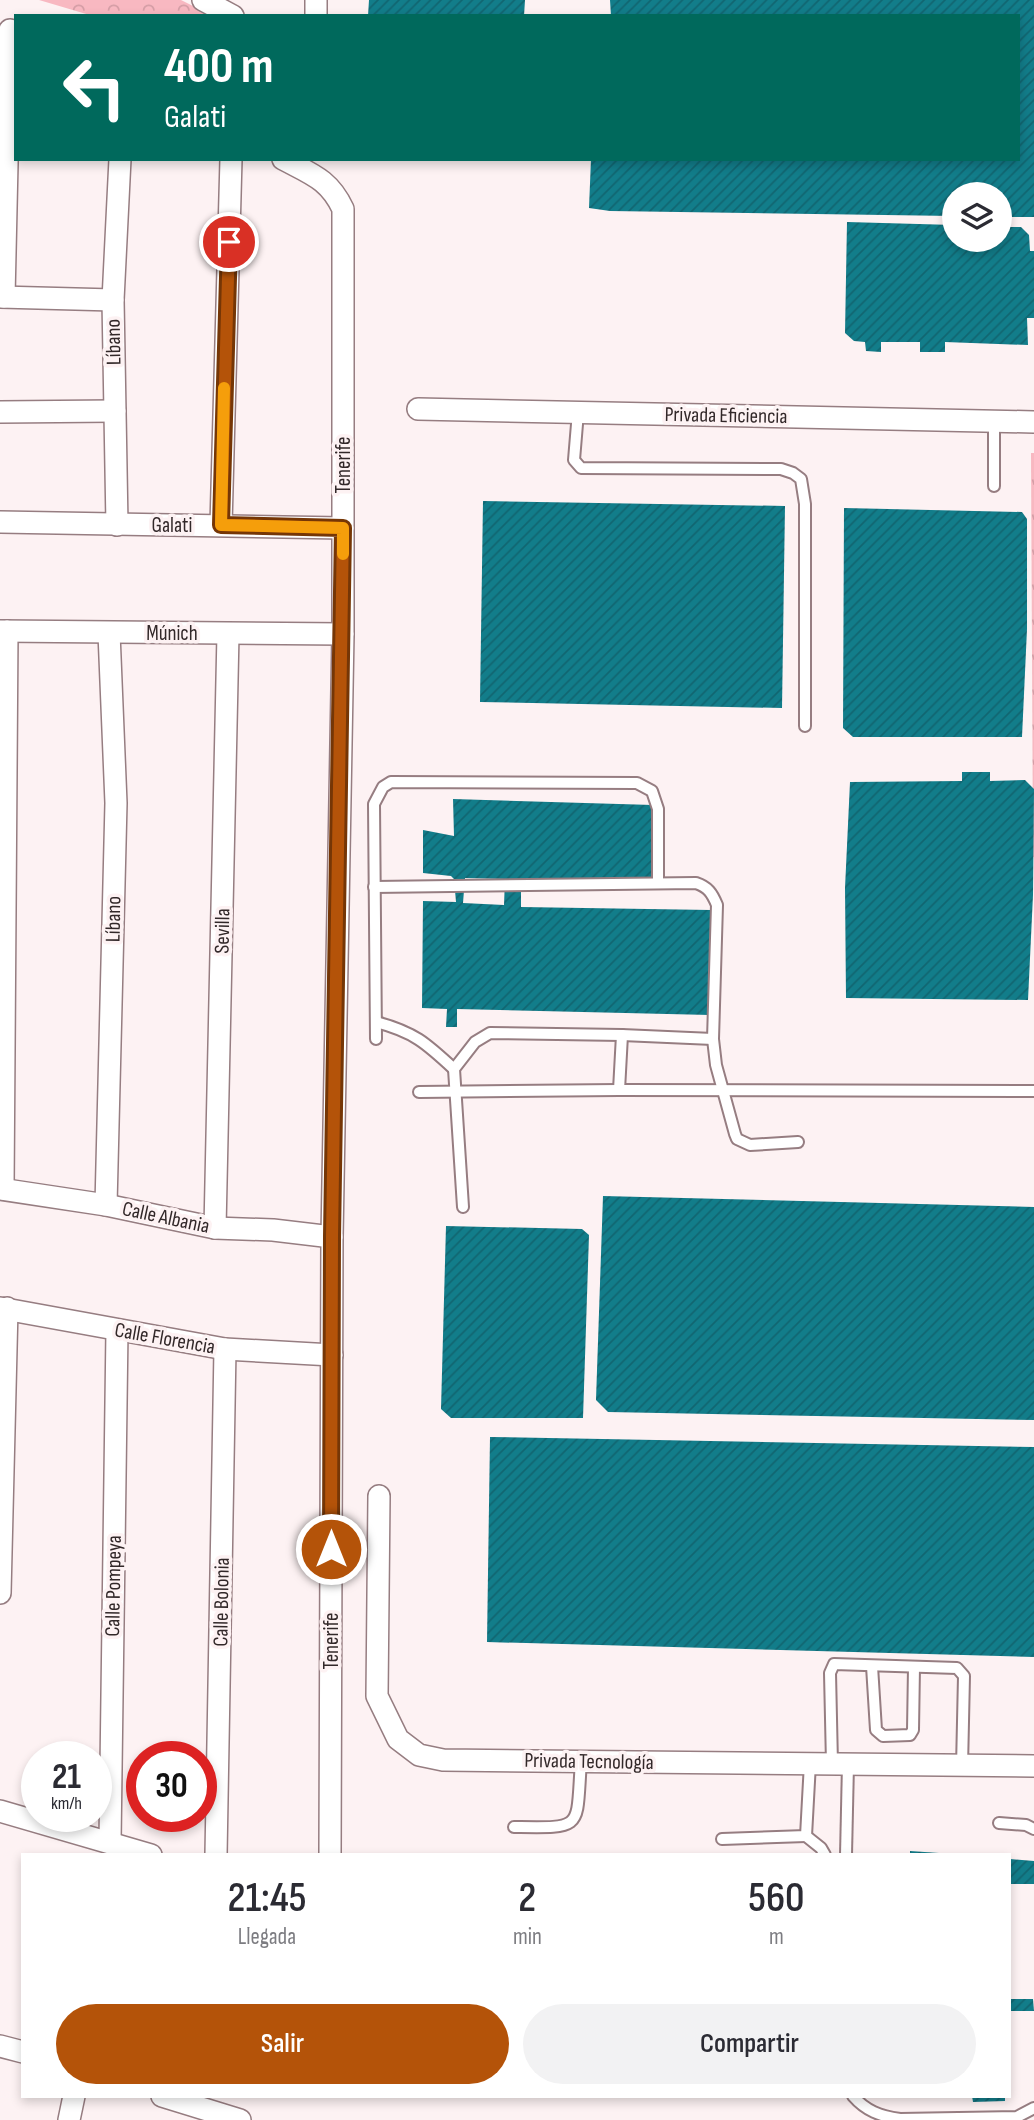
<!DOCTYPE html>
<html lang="es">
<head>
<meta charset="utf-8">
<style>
  body { margin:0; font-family:"Sofia Sans Condensed",sans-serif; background:#f2f2f3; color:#2b2b33; height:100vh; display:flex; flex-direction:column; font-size:26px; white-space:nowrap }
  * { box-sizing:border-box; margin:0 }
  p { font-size:23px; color:#7c7c81 }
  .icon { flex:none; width:38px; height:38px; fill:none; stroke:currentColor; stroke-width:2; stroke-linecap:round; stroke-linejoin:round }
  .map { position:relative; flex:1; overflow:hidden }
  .details { position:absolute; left:21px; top:1853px; width:990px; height:245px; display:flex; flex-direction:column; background:#fff; border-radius:0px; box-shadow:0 4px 10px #0003 }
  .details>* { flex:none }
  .top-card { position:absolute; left:14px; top:14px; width:1006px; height:147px; border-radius:0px; box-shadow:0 4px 10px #0003; background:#00695c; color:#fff; overflow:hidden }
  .buttons { position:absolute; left:942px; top:182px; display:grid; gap:14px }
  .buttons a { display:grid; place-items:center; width:70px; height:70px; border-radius:50%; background:#fff; box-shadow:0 4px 10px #0003; font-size:35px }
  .speed { position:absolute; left:21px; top:1741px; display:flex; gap:14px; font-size:35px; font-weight:700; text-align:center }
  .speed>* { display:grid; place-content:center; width:91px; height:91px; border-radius:50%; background:#fff; box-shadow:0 4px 10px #0003; line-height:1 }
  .speed small { font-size:18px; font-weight:400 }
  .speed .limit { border:10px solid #d22; background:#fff; color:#111 }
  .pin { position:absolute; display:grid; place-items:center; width:60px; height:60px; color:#fff; margin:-30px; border:4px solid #fff; border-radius:50%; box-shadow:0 2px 7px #0007 }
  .me { position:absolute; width:77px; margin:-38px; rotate:0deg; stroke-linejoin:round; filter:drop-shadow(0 0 5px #0008) }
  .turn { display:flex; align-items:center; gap:24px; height:147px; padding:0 35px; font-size:32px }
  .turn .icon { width:91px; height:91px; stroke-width:2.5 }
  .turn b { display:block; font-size:49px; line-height:60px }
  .eta { display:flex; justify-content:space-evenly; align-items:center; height:119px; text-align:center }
  .eta b { font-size:42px; font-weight:600; line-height:49px }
  .primary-button { display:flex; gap:14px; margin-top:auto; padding:14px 35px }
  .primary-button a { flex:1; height:80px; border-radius:42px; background:#b45309; color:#fff; font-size:28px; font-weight:600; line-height:80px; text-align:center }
  .primary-button a+a { background:#f2f2f3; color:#2b2b33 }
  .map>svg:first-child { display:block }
  .grass { fill:url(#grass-tufts) }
  .park { fill:url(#park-crowns) }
  .building { fill:url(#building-hatch); fill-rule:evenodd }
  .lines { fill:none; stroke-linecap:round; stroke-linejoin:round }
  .lane-casing { stroke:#967d81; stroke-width:14 }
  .street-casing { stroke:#967d81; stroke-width:24 }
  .lane { stroke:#fff; stroke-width:10 }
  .street { stroke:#fff; stroke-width:21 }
  .route-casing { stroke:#753606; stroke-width:18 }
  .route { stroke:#b45309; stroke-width:12 }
  .slow { stroke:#f59e0b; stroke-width:12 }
  .labels { text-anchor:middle; stroke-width:7; stroke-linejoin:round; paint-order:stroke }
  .street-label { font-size:21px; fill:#322829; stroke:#fdf2f3 }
</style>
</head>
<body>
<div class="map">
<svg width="1034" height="2120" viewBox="0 0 1034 2120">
  <defs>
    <pattern id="grass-tufts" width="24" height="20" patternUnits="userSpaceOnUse" patternTransform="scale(1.75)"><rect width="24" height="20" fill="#f8b8c1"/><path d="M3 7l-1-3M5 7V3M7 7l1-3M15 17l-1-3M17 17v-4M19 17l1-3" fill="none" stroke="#d59ea6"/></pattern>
    <pattern id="park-crowns" width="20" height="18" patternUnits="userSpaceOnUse" patternTransform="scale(1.75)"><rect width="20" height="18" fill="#f8b8c1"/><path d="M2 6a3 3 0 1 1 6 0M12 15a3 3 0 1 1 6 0" fill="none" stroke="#d59ea6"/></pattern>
    <pattern id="building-hatch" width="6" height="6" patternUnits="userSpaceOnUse" patternTransform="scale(1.75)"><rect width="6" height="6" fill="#127d8a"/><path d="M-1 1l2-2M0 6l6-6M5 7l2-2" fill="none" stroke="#116671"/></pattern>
  </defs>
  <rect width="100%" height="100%" fill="#fdf2f3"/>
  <polygon class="grass" points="1031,453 1034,453 1034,857 1033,857"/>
  <polygon class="park" points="39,0 181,0 213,16 93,16"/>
  <g class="building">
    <polygon points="369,0 525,0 524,16 368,16"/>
    <polygon points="610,0 1034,0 1034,217 999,217 999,194 954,194 954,216 610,211 589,208 591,159 1018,159 1018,16 611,16"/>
    <polygon points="847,222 954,225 954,240 999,240 999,227 1021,227 1029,235 1030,251 1034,251 1034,318 1027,318 1028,345 945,342 945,352 920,352 920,342 881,342 881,352 866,351 865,342 854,341 845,333"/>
    <polygon points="483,501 785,506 782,708 480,702"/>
    <polygon points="844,508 1022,512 1027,519 1027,629 1022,737 853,737 843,728"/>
    <polygon points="962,772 990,772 990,781 1025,780 1034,789 1033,895 1028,1000 846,998 845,888 850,782 962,781"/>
    <path d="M453,799L653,805L655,844L652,882L521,880V907L711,910L713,960L710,1015L457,1009V1027H446L447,1009L422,1008L423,901L456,902L454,879L451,876L423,873V830L454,836ZM465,878L505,879L504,905L463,903Z"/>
    <polygon points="603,1196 1034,1207 1034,1420 608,1412 596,1400"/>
    <polygon points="446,1226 582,1229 589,1235 583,1418 451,1418 441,1409"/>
    <polygon points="490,1437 1034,1447 1034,1657 487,1642"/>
    <polygon points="910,1851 939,1853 939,1855 910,1855"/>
    <polygon points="1010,1859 1034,1861 1034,1884 1010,1884"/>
    <polygon points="1010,1999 1033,1999 1034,2011 1010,2011"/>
    <polygon points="972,2096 1005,2096 1005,2101 973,2102"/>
  </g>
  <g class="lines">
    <g class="lane-casing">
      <g id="lane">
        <polyline points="578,412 574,460 581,468 781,469 793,473 801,479 805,504 805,726"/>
        <polyline points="994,486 994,421"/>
        <path d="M374,887L696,883C708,887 712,893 717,905L713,1039L716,1065L735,1134L737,1139L750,1145L798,1142"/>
        <path d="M376,1022C414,1032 426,1043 454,1069"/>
        <polyline points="376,1039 374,804 383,787 391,782 637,783 652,791 658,809 658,883"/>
        <polyline points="619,1090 622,1035"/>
        <polyline points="419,1092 619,1090 1034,1091"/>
        <polyline points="463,1207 454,1069 475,1042 490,1033 622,1035 713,1039"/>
        <polyline points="872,1666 876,1730 883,1736 910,1735 913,1730 914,1667"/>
        <polyline points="832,1764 830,1673 834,1664 957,1668 964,1676 962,1767"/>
        <polyline points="999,1823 1026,1825 1034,1829"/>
        <path d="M514,1827C585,1828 576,1830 581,1761"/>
        <polyline points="806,1836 821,1848 825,1855"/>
        <polyline points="722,1839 806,1836 810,1763"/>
        <polyline points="846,1855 848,1764"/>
        <path d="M853,2096C866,2111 880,2116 900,2119L1017,2117L1034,2108"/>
      </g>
    </g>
    <g class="street-casing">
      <g id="street">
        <polyline points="203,0 233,16"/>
        <polyline points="316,16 316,0"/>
        <path d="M283,159C311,174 329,179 343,209V634L332,1237L330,1855"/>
        <polyline points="0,297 113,300"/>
        <polyline points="4,297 10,30"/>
        <polyline points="418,409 1034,422"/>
        <polyline points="0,412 115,411"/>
        <polyline points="0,522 343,528"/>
        <polyline points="117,525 113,300 120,159"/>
        <polyline points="221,525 231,159"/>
        <polyline points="0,631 343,634"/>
        <polyline points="0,1189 106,1205 215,1228 273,1230 332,1237"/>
        <polyline points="3,1189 7,631"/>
        <polyline points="106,1205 116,803 109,633"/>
        <polyline points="215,1228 228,634"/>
        <polyline points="0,1308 225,1349 332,1355"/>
        <polyline points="379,1496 377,1696 398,1739 419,1755 443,1760 1034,1766"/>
        <polyline points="0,1593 7,1308"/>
        <polyline points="0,1811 151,1855"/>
        <polyline points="110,1842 117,1330"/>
        <polyline points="216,1855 225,1349"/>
        <polyline points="0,2046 23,2052"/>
        <polyline points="162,2096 240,2120"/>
        <polyline points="69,2120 74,2096"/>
      </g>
    </g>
    <use href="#lane" class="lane"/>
    <use href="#street" class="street"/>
  </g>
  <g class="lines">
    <g class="route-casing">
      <polyline id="route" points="229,242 221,525 343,528 332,1237 331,1549"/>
    </g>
    <use href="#route" class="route"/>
    <polyline class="slow" points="224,388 221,525 343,528 343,554"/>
  </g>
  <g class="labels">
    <g class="street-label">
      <text transform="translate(113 342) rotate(-91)" y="7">Líbano</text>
      <text transform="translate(726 415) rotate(1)" y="7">Privada Eficiencia</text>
      <text transform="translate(343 465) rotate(-90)" y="7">Tenerife</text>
      <text x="172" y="532">Galati</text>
      <text x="172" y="640">Múnich</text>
      <text transform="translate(113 919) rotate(-89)" y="7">Líbano</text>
      <text transform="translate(222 931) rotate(-89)" y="7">Sevilla</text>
      <text transform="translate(166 1217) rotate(12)" y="7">Calle Albania</text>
      <text transform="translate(165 1338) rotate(10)" y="7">Calle Florencia</text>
      <text transform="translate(113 1586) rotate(-89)" y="7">Calle Pompeya</text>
      <text transform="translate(221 1602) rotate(-89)" y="7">Calle Bolonia</text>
      <text transform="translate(331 1641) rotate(-90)" y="7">Tenerife</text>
      <text transform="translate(589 1761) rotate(1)" y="7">Privada Tecnología</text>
    </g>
  </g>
</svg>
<div class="buttons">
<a><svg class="icon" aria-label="layers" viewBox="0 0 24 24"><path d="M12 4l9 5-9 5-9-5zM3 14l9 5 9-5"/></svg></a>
</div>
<div class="speed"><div>21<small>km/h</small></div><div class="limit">30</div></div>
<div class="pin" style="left:229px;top:242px;background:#d93025"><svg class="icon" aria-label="arrive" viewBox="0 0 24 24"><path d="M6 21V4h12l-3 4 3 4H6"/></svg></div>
<svg class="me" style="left:331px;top:1549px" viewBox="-20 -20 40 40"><circle r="17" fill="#b45309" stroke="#fff" stroke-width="3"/><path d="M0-11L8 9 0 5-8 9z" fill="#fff"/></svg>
<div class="top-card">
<div class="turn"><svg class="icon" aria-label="left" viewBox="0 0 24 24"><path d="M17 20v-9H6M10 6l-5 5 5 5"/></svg><div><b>400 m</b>Galati</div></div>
</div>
<section class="details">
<div class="eta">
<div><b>21:45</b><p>Llegada</p></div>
<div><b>2</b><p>min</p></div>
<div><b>560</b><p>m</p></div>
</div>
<div class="primary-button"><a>Salir</a><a>Compartir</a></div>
</section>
</div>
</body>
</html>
